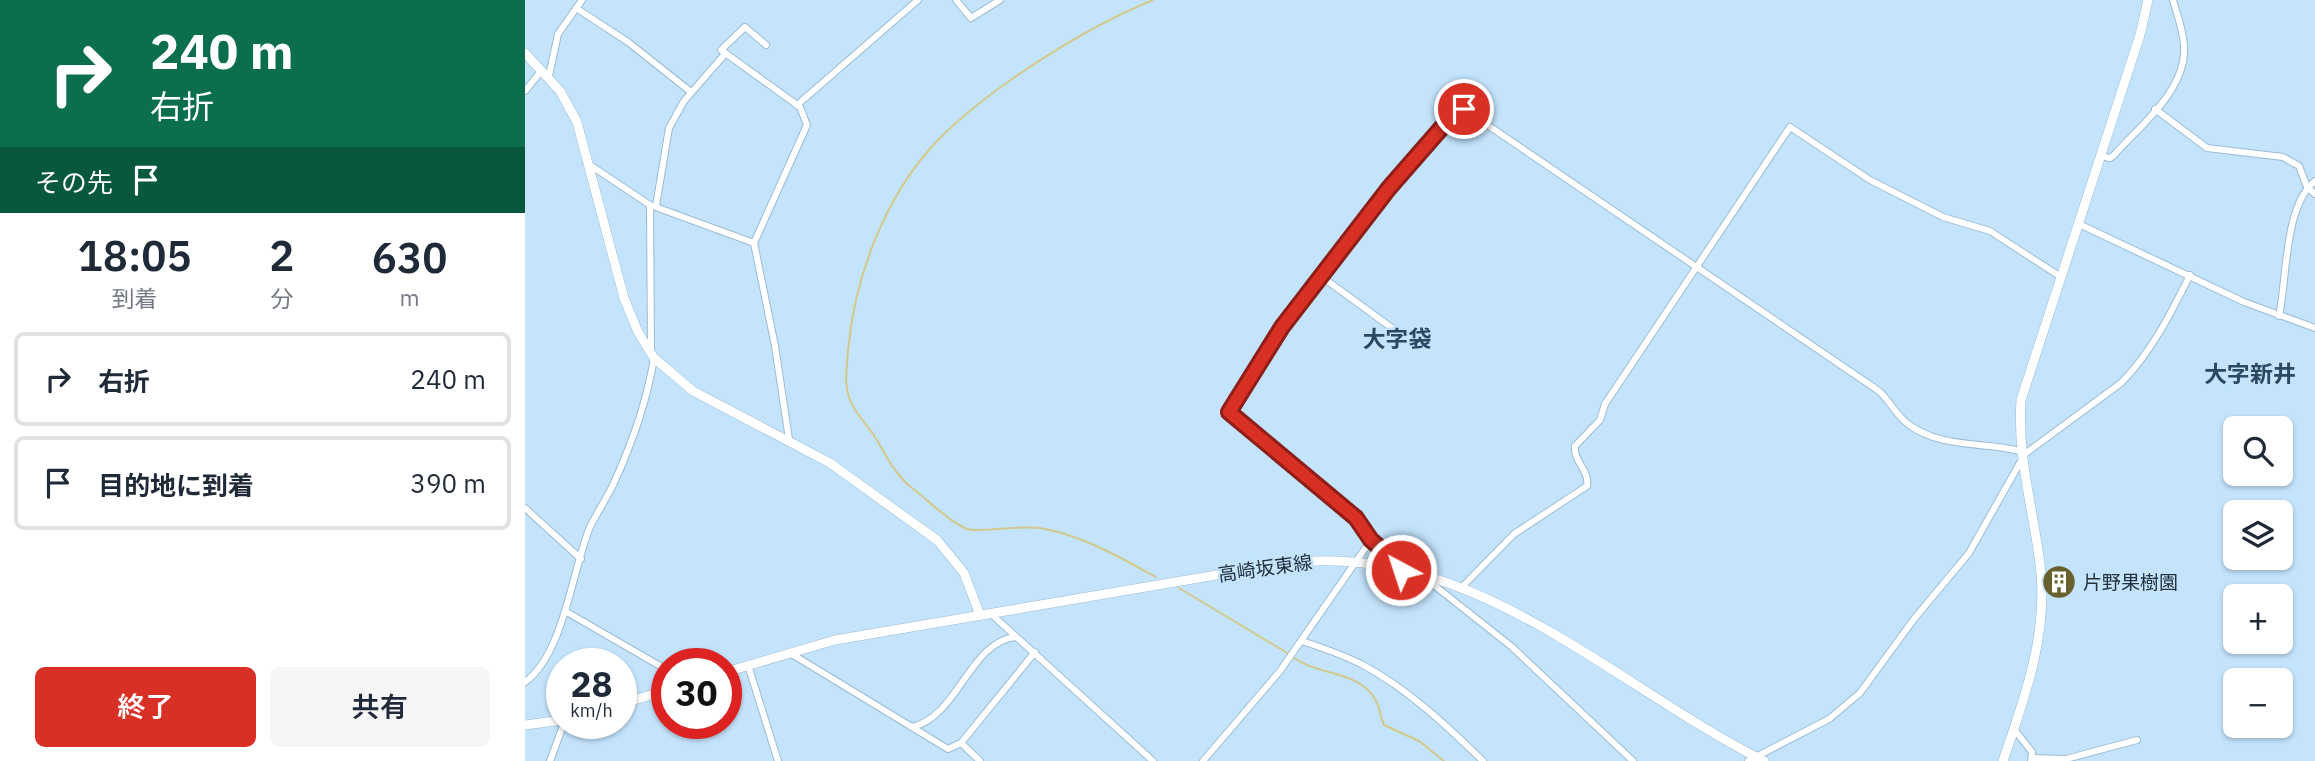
<!DOCTYPE html>
<html lang="ja">
<head>
<meta charset="utf-8">
<style>
  body { margin:0; font-family:"IBM Plex Sans","Noto Sans JP",sans-serif; background:#f6f6f7; color:#1f2937; height:100vh; display:flex; flex-direction:column; font-size:26px; white-space:nowrap }
  * { box-sizing:border-box; margin:0 }
  p { font-size:23px; color:#747a83 }
  .icon { flex:none; width:38px; height:38px; fill:none; stroke:currentColor; stroke-width:2; stroke-linecap:round; stroke-linejoin:round }
  .map { position:relative; flex:1; overflow:hidden }
  .drawer { display:flex; flex-direction:column; background:#fff; width:525px }
  .drawer>* { flex:none }
  .guide { background:#0b6e4f; color:#fff; overflow:hidden }
  .fabs { position:absolute; left:1698px; top:416px; display:grid; gap:14px }
  .fabs a { display:grid; place-items:center; width:70px; height:70px; border-radius:10px; background:#fff; box-shadow:0 2px 5px #0004; font-size:35px }
  .speed { position:absolute; left:21px; top:648px; display:flex; gap:14px; font-size:35px; font-weight:700; text-align:center }
  .speed>* { display:grid; place-content:center; width:91px; height:91px; border-radius:50%; background:#fff; box-shadow:0 2px 5px #0004; line-height:1 }
  .speed small { font-size:18px; font-weight:400 }
  .speed .limit { border:10px solid #d22; background:#fff; color:#111 }
  .pin { position:absolute; display:grid; place-items:center; width:60px; height:60px; color:#fff; margin:-30px; border:4px solid #fff; border-radius:50%; box-shadow:0 2px 7px #0007 }
  .me { position:absolute; width:77px; margin:-38px; rotate:320deg; stroke-linejoin:round; filter:drop-shadow(0 0 5px #0008) }
  .turn { display:flex; align-items:center; gap:24px; height:147px; padding:0 35px; font-size:32px }
  .turn .icon { width:91px; height:91px; stroke-width:2.5 }
  .turn b { display:block; font-size:49px; line-height:60px }
  .then { display:flex; align-items:center; height:66px; padding:0 35px; background:#0003; gap:14px; font-size:26px }
  .eta { display:flex; justify-content:space-evenly; align-items:center; height:119px; text-align:center }
  .eta b { font-size:42px; font-weight:600; line-height:49px }
  .primary-button { display:flex; gap:14px; margin-top:auto; padding:14px 35px }
  .primary-button a { flex:1; height:80px; border-radius:10px; background:#d93025; color:#fff; font-size:28px; font-weight:600; line-height:80px; text-align:center }
  .primary-button a+a { background:#f6f6f7; color:#1f2937 }
  ul { padding:0; list-style:none }
  li { display:flex; align-items:center; gap:21px; height:94px; margin:0 14px 10px; padding:0 21px; border:4px solid #e0e1e3; border-radius:10px }
  li div { flex:1 }
  li b { display:block; font-size:26px }
  li em { font-style:normal }
  main { display:flex; flex:1; min-height:0 }
  .map>svg:first-child { display:block }
  .lines { fill:none; stroke-linecap:round; stroke-linejoin:round }
  .stream { stroke:#d2c889; stroke-width:2 }
  .street-casing { stroke:#9cbbd3; stroke-width:8 }
  .secondary-casing { stroke:#9cbbd3; stroke-width:10 }
  .street { stroke:#fff; stroke-width:6 }
  .secondary { stroke:#fff; stroke-width:9 }
  .route-casing { stroke:#8d1f18; stroke-width:18 }
  .route { stroke:#d93025; stroke-width:12 }
  .labels { text-anchor:middle; stroke-width:5; stroke-linejoin:round; paint-order:stroke }
  .street-label { font-size:19px; fill:#25313b; stroke:#c4e4fd }
  .poi-label { font-size:19px; fill:#25313b; stroke:#c4e4fd; text-anchor:start }
  .quarter-label { font-size:23px; font-weight:bold; fill:#2d495e; stroke:#c4e4fd }
</style>
</head>
<body>
<main>
<section class="drawer">
<div class="guide">
<div class="turn"><svg class="icon" aria-label="right" viewBox="0 0 24 24"><path d="M7 20v-9h11M14 6l5 5-5 5"/></svg><div><b>240 m</b>右折</div></div>
<div class="then">その先<svg class="icon" aria-label="arrive" viewBox="0 0 24 24"><path d="M6 21V4h12l-3 4 3 4H6"/></svg></div>
</div>
<div class="eta">
<div><b>18:05</b><p>到着</p></div>
<div><b>2</b><p>分</p></div>
<div><b>630</b><p>m</p></div>
</div>
<ul>
<li><svg class="icon" aria-label="right" viewBox="0 0 24 24"><path d="M7 20v-9h11M14 6l5 5-5 5"/></svg><div><b>右折</b></div><em>240 m</em></li>
<li><svg class="icon" aria-label="arrive" viewBox="0 0 24 24"><path d="M6 21V4h12l-3 4 3 4H6"/></svg><div><b>目的地に到着</b></div><em>390 m</em></li>
</ul>
<div class="primary-button"><a>終了</a><a>共有</a></div>
</section>
<div class="map">
<svg width="1790" height="761" viewBox="0 0 1790 761">
  <rect width="100%" height="100%" fill="#c4e4fd"/>
  <g class="lines">
    <g class="stream">
      <path d="M628,0C561,27 464,88 413,140C360,195 330,276 323,350C322,365 319,383 324,397C328,412 342,424 350,437C360,454 371,476 387,488C404,501 422,520 442,529C451,533 498,525 515,528C557,535 594,557 631,577"/>
      <polyline points="654,588 764,654"/>
      <path d="M768,657C792,676 833,670 850,699C855,707 855,717 859,725L894,741L919,761"/>
    </g>
    <g class="street-casing">
      <g id="street">
        <polyline points="431,0 446,18 475,0"/>
        <polyline points="51,8 103,42 166,92"/>
        <polyline points="241,45 220,27 196,50 275,107 282,125 229,243 250,346 264,439"/>
        <polyline points="24,76 33,34 57,0"/>
        <polyline points="0,91 17,70"/>
        <polyline points="272,105 393,0"/>
        <polyline points="1630,109 1682,148 1758,157 1774,166 1782,187 1790,194"/>
        <path d="M1575,156L1585,158L1589,155C1615,126 1661,90 1659,48C1659,32 1652,15 1648,0"/>
        <polyline points="62,163 125,205 229,243"/>
        <polyline points="125,205 126,350"/>
        <polyline points="131,206 144,128 159,101 200,54"/>
        <polyline points="1554,224 1719,302 1790,328"/>
        <polyline points="797,277 867,328"/>
        <path d="M1754,316C1762,280 1759,205 1790,181"/>
        <path d="M1497,456L1596,383C1626,353 1646,313 1665,275"/>
        <polyline points="0,508 56,559"/>
        <path d="M846,540C856,544 873,559 876,570"/>
        <polyline points="900,578 987,647 1108,761"/>
        <path d="M936,588L989,534L1062,486C1065,471 1048,461 1050,446L1075,420L1080,404L1265,127L1345,180L1418,217L1465,231L1536,277"/>
        <polyline points="40,611 142,670"/>
        <polyline points="465,613 628,761"/>
        <path d="M777,641C798,648 819,655 838,665C883,689 922,726 958,761"/>
        <polyline points="265,653 423,749 436,743 510,652"/>
        <polyline points="223,665 253,761"/>
        <path d="M0,682C39,654 47,570 65,527C72,513 81,499 88,485C106,446 122,401 129,358"/>
        <path d="M387,727C433,717 445,641 491,637"/>
        <polyline points="1489,729 1507,752 1506,761"/>
        <polyline points="436,743 455,761"/>
        <polyline points="1507,758 1541,759 1612,740"/>
        <polyline points="25,761 39,723"/>
        <path d="M678,761L755,671L846,540L831,518L704,409L757,327L864,188L919,125L939,109L1354,391C1365,401 1371,415 1383,424C1414,448 1459,442 1495,451"/>
        <polyline points="1223,761 1304,719 1335,693 1389,619 1444,553 1496,461"/>
      </g>
    </g>
    <g class="secondary-casing">
      <g id="secondary">
        <polyline points="0,53 35,91 52,122 99,298 113,332 129,358 168,391 305,463 412,540 439,573 455,615"/>
        <path d="M201,672L310,640L756,564C944,537 1084,683 1239,761"/>
        <polyline points="96,704 142,690"/>
        <polyline points="0,725 37,720"/>
        <path d="M1478,761C1500,697 1524,632 1515,564C1508,508 1492,457 1496,400L1615,35L1623,0"/>
      </g>
    </g>
    <use href="#street" class="street"/>
    <use href="#secondary" class="secondary"/>
  </g>
  <g class="lines">
    <g class="route-casing">
      <polyline id="route" points="876,570 874,564 846,540 831,518 704,412 757,327 864,188 919,125 939,109"/>
    </g>
    <use href="#route" class="route"/>
  </g>
  <defs>
    <g id="building-disc" transform="scale(1.75)"><circle r="9.5" fill="#69612d" stroke="#c4e4fd"/><path d="M-4-6H4V6H1V3H-1V6H-4ZM-2.5-4.3h1.7v1.8h-1.7ZM.8-4.3h1.7v1.8H.8ZM-2.5-1h1.7V.8h-1.7ZM.8-1h1.7V.8H.8Z" fill="#fff"/></g>
  </defs>
  <g fill-rule="evenodd">
    <use href="#building-disc" x="1534" y="582"/>
  </g>
  <g class="labels">
    <g class="street-label">
      <text transform="translate(740 568) rotate(-8)" y="7">高崎坂東線</text>
    </g>
    <g class="poi-label">
      <text x="1558" y="589">片野果樹園</text>
    </g>
    <g class="quarter-label">
      <text x="872" y="347">大字袋</text>
      <text x="1725" y="382">大字新井</text>
    </g>
  </g>
</svg>
<div class="fabs">
<a><svg class="icon" aria-label="search" viewBox="0 0 24 24"><circle cx="10" cy="10" r="6"/><path d="M15 15l6 6"/></svg></a>
<a><svg class="icon" aria-label="layers" viewBox="0 0 24 24"><path d="M12 4l9 5-9 5-9-5zM3 14l9 5 9-5"/></svg></a>
<a>+</a>
<a>−</a>
</div>
<div class="speed"><div>28<small>km/h</small></div><div class="limit">30</div></div>
<div class="pin" style="left:939px;top:109px;background:#d93025"><svg class="icon" aria-label="arrive" viewBox="0 0 24 24"><path d="M6 21V4h12l-3 4 3 4H6"/></svg></div>
<svg class="me" style="left:876px;top:570px" viewBox="-20 -20 40 40"><circle r="17" fill="#d93025" stroke="#fff" stroke-width="3"/><path d="M0-11L8 9 0 5-8 9z" fill="#fff"/></svg>
</div>
</main>
</body>
</html>
